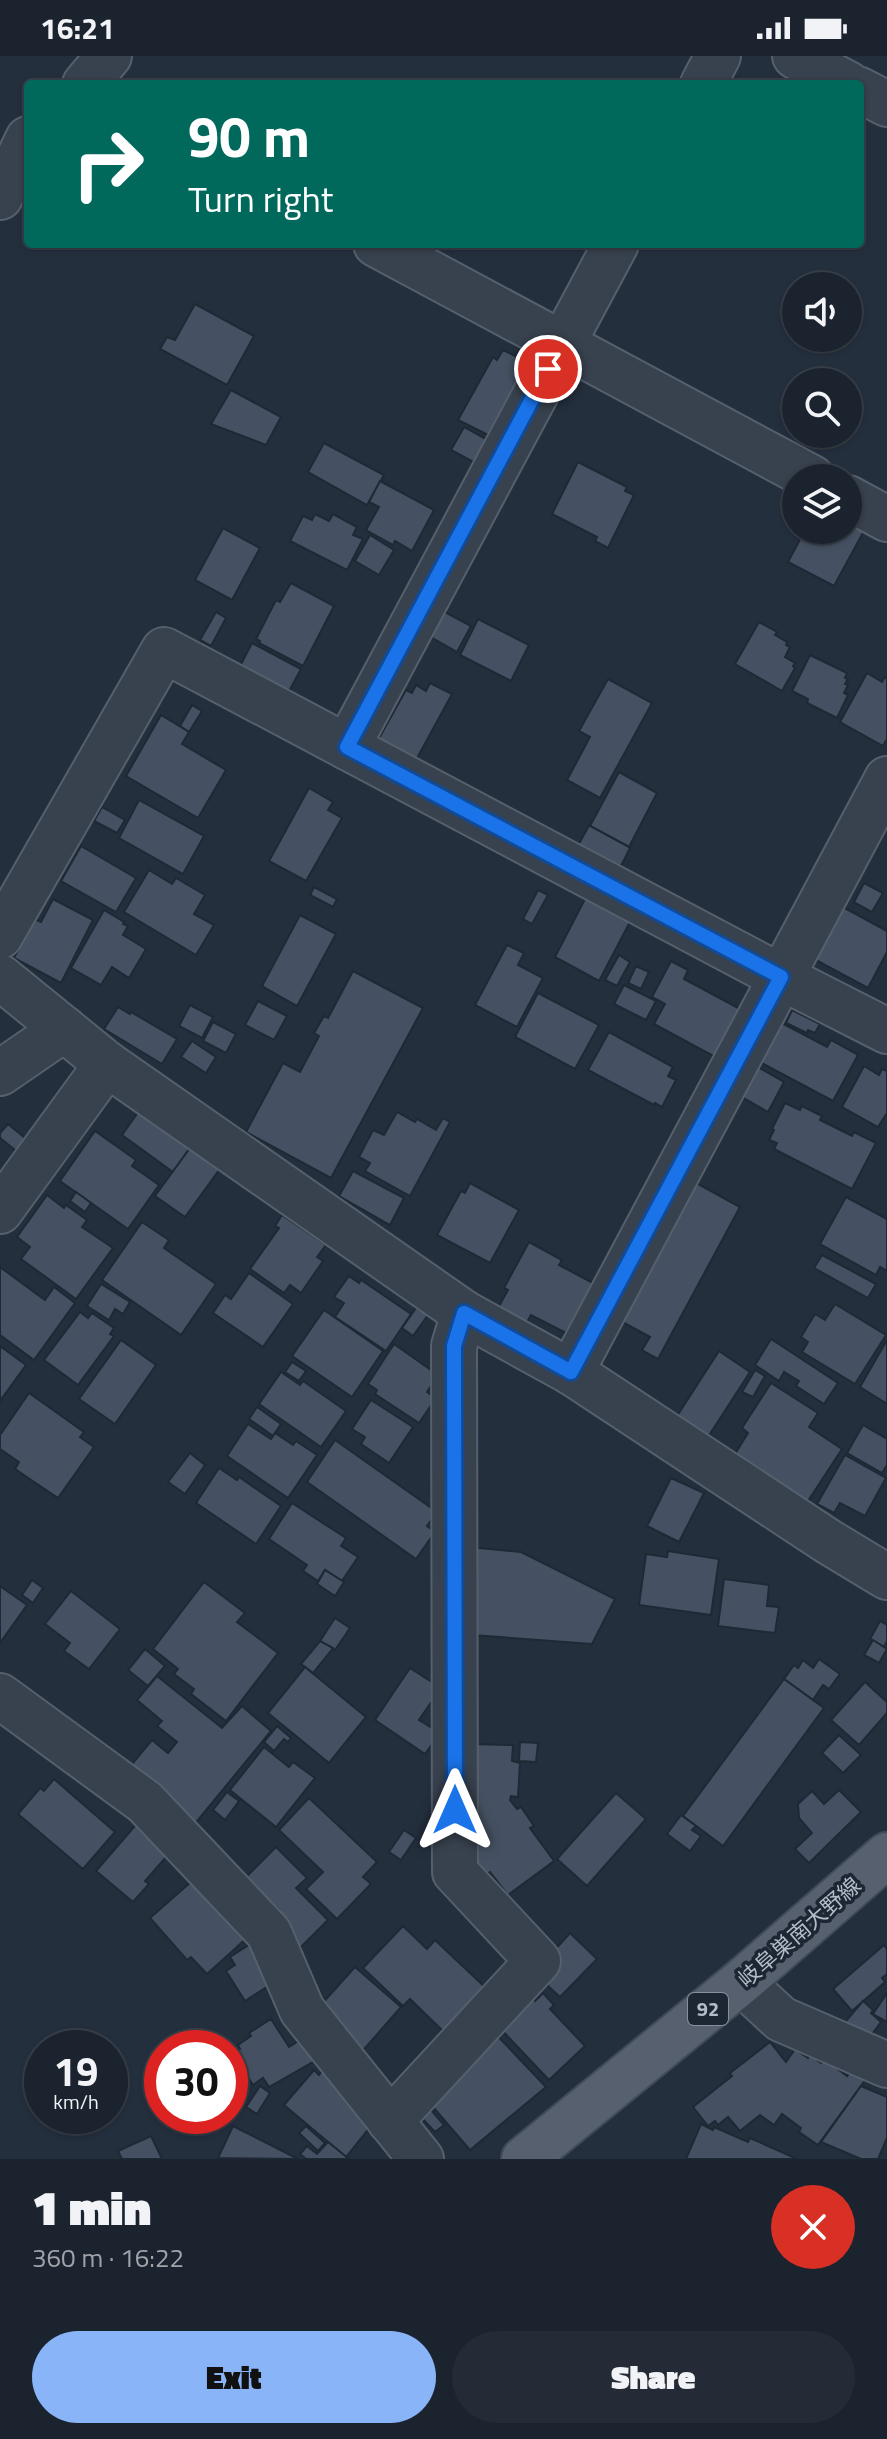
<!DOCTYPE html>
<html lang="en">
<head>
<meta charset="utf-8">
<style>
  body { margin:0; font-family:"Titillium Web","Noto Sans JP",sans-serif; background:#242b36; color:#f1f3f6; height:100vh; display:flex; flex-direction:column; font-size:30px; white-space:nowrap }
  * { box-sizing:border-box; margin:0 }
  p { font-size:26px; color:#a0a4aa }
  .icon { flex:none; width:44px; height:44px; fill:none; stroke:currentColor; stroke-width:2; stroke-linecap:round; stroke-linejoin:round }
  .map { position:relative; height:2103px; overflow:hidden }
  .side { display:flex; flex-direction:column; background:#1b232e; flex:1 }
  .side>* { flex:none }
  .hud { position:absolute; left:24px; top:24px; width:840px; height:168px; border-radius:8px; box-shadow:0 2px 6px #0004,0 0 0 2px #39404a; background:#00695c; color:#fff; overflow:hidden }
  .fabs { position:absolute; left:782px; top:216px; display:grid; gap:16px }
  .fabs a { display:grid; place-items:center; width:80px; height:80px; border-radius:50%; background:#1b232e; box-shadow:0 2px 6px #0004,0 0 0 2px #39404a; font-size:40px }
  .speed { position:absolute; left:24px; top:1974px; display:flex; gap:16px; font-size:40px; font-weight:700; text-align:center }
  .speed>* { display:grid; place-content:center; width:104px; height:104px; border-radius:50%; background:#1b232e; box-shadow:0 2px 6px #0004,0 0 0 2px #39404a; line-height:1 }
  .speed small { font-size:20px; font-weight:400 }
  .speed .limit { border:12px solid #d22; background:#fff; color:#111 }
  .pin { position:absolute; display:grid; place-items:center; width:68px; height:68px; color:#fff; margin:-34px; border:4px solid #fff; border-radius:50%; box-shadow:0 2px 8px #0007 }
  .me { position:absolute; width:88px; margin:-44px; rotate:0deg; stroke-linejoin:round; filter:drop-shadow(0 0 6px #0008) }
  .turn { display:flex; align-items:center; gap:28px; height:168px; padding:0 32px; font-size:36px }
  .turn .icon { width:104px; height:104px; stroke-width:2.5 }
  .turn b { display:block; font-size:56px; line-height:68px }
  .round { display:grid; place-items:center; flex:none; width:84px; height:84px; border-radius:42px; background:#242b36 }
  .head { display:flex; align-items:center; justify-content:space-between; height:136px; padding:0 32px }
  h1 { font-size:48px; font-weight:800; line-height:60px }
  .cta { display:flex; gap:16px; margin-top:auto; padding:16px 32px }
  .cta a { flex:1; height:92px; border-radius:48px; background:#8ab4f8; color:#111; font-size:32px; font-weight:800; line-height:92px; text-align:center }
  .cta a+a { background:#242b36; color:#f1f3f6 }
  .status { display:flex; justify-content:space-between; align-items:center; height:56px; padding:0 40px; background:#1b232e; direction:ltr }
  .status svg { height:22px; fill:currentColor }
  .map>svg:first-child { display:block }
  .building { fill:#455162; stroke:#1f2835; stroke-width:2 }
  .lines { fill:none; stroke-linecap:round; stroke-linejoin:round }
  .minor-casing { stroke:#565f6c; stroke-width:48 }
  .major-casing { stroke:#414a57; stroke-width:48 }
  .minor { stroke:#38414e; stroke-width:44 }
  .major { stroke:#56606e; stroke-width:44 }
  .route-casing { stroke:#114b97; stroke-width:20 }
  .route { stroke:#1a73e8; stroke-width:14 }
  .labels { text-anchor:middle; stroke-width:7; stroke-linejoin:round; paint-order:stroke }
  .shield { fill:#1d2633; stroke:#878f9c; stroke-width:2 }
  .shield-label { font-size:20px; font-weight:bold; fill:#b4bcc9 }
  .street-label { font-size:22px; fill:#b4bcc9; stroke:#1d2633 }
</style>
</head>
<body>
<div class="status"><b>16:21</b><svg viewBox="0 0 49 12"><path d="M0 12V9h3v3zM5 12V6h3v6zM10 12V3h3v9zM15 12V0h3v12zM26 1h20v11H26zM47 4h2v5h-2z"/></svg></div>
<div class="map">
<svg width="887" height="2103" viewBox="0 0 887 2103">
  <rect width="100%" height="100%" fill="#242f3e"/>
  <g class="building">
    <polygon points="195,248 254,280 227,329 160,293 167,281 175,284"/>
    <polygon points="503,294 525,305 519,315 522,316 488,379 458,364 493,301 497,304"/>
    <polygon points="231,334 281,361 266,389 211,368"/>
    <polygon points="464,371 489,385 477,408 451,394"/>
    <polygon points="324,387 384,419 367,449 308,416"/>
    <polygon points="578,406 627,431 625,435 634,439 608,492 595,485 597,481 552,458"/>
    <polygon points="380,425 434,454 412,495 395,485 393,489 366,474 379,451 369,446"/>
    <polygon points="315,458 329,465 333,458 357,471 353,479 363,483 347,514 290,485 303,460 312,464"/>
    <polygon points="848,464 865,473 834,530 788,506 805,474 848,474"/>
    <polygon points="223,472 260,492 232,544 195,524"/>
    <polygon points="370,479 394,494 379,519 355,505"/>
    <polygon points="291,527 334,550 303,610 259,587 260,585 256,583 276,544 280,546"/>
    <polygon points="443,555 471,570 457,596 429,580"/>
    <polygon points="216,556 226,562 211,590 200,584"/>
    <polygon points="478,563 529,589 511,625 460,599"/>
    <polygon points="759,566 777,576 775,579 787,586 786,589 790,591 785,601 795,607 793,610 795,612 782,635 735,608"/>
    <polygon points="252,587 301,613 287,639 239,612"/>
    <polygon points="810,599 847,617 845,622 848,623 845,628 848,629 844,637 848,639 837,662 807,647 808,643 792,635"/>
    <polygon points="867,617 882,626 885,621 887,622 887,683 883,690 840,666"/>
    <polygon points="608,623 652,647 600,742 567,724 590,681 579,675"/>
    <polygon points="430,627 452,638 416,704 378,684 406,634 412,637 416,629 426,635"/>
    <polygon points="192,649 202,655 189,676 180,670"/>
    <polygon points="161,659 189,676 182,688 226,714 198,762 126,720"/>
    <polygon points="619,716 657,737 629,791 590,770"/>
    <polygon points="309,732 333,746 328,754 342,762 306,825 269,805"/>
    <polygon points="139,744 204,780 183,818 119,782"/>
    <polygon points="102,751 125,764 117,777 94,765"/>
    <polygon points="590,768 590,770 629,791 631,790 619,814 577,791"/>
    <polygon points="81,790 136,822 116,856 61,825"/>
    <polygon points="149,814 172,828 176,822 205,839 194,858 214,869 196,899 124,856"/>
    <polygon points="864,827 883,837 872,856 854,846"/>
    <polygon points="314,831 337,843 333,851 310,839"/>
    <polygon points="538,834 548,839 532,868 523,863"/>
    <polygon points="587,839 632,862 599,925 555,901"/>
    <polygon points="53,843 93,864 61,927 14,902 34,863 41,866"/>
    <polygon points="841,850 887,875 887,896 868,932 812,902"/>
    <polygon points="104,854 124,866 123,868 128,870 123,879 146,893 129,922 112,911 101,929 71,912"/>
    <polygon points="300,859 336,878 297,950 262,930"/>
    <polygon points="507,889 524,897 518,909 543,922 517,971 475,949"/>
    <polygon points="619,899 630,906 617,930 605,924"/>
    <polygon points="671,905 688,914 684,923 742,954 717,1002 654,968 665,948 652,941"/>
    <polygon points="636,910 649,916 641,933 628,927"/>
    <polygon points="353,915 423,952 331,1122 246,1076 283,1007 300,1016 319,980 314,977 324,960 328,962"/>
    <polygon points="624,929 656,945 646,964 614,948"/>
    <polygon points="538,937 599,969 575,1013 515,981"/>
    <polygon points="258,945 287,960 274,984 245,969"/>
    <polygon points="190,949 213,961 202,982 179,970"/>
    <polygon points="118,951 130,958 131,956 177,983 162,1008 104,973"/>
    <polygon points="792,954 820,968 815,977 808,974 807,977 786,967"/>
    <polygon points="776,964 827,991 831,984 858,999 833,1045 754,1003"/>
    <polygon points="213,966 236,978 226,997 203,985"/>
    <polygon points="609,976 673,1011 668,1020 676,1024 662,1051 655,1047 654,1049 588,1014"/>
    <polygon points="192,985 216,1001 206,1017 181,1001"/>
    <polygon points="756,1010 784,1026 768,1056 740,1040"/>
    <polygon points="864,1010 879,1019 882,1013 887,1015 887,1057 878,1071 842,1051"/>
    <polygon points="785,1047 800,1054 802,1050 822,1060 820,1064 852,1080 854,1076 876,1087 852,1133 774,1093 777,1087 769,1084 774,1074 772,1073"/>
    <polygon points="139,1055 190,1092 173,1116 122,1079"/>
    <polygon points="397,1056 415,1066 417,1063 436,1074 443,1062 450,1066 410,1140 365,1115 370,1107 359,1101 373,1074 384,1079"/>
    <polygon points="8,1068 30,1086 20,1098 0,1082 0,1077"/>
    <polygon points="95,1075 136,1104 132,1110 159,1129 128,1173 60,1125"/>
    <polygon points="190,1092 219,1114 185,1161 155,1140"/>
    <polygon points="353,1115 404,1142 390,1169 339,1140"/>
    <polygon points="689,1123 740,1151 658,1303 642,1294 650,1281 615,1262"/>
    <polygon points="470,1127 519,1154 490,1207 437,1179 461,1135 465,1137"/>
    <polygon points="76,1136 91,1147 85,1156 70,1145"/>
    <polygon points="47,1139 64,1152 66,1149 87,1164 82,1171 113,1192 76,1243 21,1203 30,1191 17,1181"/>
    <polygon points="846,1141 887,1163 887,1215 880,1211 876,1219 820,1188"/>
    <polygon points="282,1159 326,1189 317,1201 323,1205 301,1237 290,1229 284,1237 250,1213 279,1172 275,1170"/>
    <polygon points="142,1166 169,1184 164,1192 216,1228 181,1279 102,1224"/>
    <polygon points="529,1186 562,1204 559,1209 593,1227 566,1277 531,1259 526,1268 498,1252 508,1234 504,1232"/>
    <polygon points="822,1199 876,1228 868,1242 814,1212"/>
    <polygon points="0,1211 45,1244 54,1231 75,1247 34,1304 0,1279"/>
    <polygon points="249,1217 293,1248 263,1291 213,1257 225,1239 231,1243"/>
    <polygon points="349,1220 359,1227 361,1224 411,1258 386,1295 335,1261 344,1247 334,1241"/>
    <polygon points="101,1228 130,1246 123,1258 115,1253 109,1264 87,1250"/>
    <polygon points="835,1248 886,1279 855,1328 802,1296 808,1286 801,1281 815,1258 825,1264"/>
    <polygon points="416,1252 428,1259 413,1280 402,1272"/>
    <polygon points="324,1254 383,1295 352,1341 292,1300"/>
    <polygon points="80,1256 88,1262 92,1257 114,1272 110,1278 114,1280 78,1329 44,1304"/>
    <polygon points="771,1283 838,1327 824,1348 796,1330 799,1325 784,1316 779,1325 755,1309"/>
    <polygon points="121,1284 156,1309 115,1368 79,1343"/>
    <polygon points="887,1284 887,1348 860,1331"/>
    <polygon points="394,1288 438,1319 427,1336 436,1342 419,1367 375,1338 377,1334 368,1328"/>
    <polygon points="0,1290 26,1309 0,1345"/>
    <polygon points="719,1295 750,1316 708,1381 677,1360"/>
    <polygon points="292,1306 306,1315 299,1325 285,1316"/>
    <polygon points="755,1314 765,1320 753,1341 742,1336"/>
    <polygon points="281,1316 300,1329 303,1325 346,1355 321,1391 259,1348"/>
    <polygon points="771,1327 818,1357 809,1371 842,1393 808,1445 735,1398 748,1377 742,1372"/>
    <polygon points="29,1337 84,1376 80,1381 94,1391 58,1442 15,1413 19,1406 0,1393 0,1379"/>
    <polygon points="371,1344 413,1371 389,1407 361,1388 365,1381 352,1373"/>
    <polygon points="257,1351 281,1368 273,1380 249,1363"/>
    <polygon points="248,1368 271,1383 275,1377 293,1389 296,1385 317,1399 288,1442 227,1400"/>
    <polygon points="863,1369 887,1383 887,1409 882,1417 847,1397"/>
    <polygon points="335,1384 437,1456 427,1470 435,1476 416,1503 307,1426"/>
    <polygon points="190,1397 205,1409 185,1438 168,1426"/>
    <polygon points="845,1399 886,1422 865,1460 840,1447 834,1457 817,1448"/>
    <polygon points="219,1412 237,1424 239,1421 281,1450 256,1488 196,1447"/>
    <polygon points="671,1422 704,1437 679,1486 647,1470"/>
    <polygon points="292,1447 346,1482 341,1490 358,1501 342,1525 325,1514 318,1525 303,1515 307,1509 269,1483"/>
    <polygon points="459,1490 521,1496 615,1543 592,1588 459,1578"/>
    <polygon points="668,1495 719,1503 711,1559 639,1549 646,1498 667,1501"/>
    <polygon points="325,1514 344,1526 335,1540 317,1528"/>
    <polygon points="724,1523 769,1529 767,1550 779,1551 775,1577 718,1570"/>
    <polygon points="32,1524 43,1532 33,1547 22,1539"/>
    <polygon points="204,1526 245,1557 237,1566 278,1597 226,1665 191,1638 194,1633 174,1618 178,1613 153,1593"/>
    <polygon points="0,1530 27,1549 0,1587"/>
    <polygon points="71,1535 120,1573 89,1613 64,1595 70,1587 45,1568"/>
    <polygon points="335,1562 350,1572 335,1594 320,1585"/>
    <polygon points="880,1565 887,1569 887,1585 884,1591 870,1583"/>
    <polygon points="873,1584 887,1593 879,1607 864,1599"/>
    <polygon points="320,1585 333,1592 313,1617 301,1608"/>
    <polygon points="145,1593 165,1610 148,1630 128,1614"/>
    <polygon points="819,1603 840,1618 829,1633 823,1629 813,1644 784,1623 794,1609 798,1612 803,1604 813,1612"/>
    <polygon points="305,1611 366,1661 329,1707 268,1657"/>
    <polygon points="410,1612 441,1632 419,1664 440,1677 425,1698 375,1664"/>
    <polygon points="157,1620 222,1672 242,1650 271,1675 189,1775 122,1720 152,1684 168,1697 177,1686 157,1670 162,1665 137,1644"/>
    <polygon points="784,1623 824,1652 723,1790 683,1760"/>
    <polygon points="865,1626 887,1646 887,1657 859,1689 831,1664"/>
    <polygon points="277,1670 291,1682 288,1686 284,1683 274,1695 264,1686"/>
    <polygon points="839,1679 861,1699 843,1717 822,1697"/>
    <polygon points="520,1686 538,1687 536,1706 519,1705"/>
    <polygon points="469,1688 513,1689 512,1705 520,1707 518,1741 511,1740 510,1744 517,1753 521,1751 534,1770 530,1772 554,1805 508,1839 490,1816 481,1822 459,1777"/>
    <polygon points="264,1691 289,1711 293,1706 315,1722 276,1771 230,1734"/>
    <polygon points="54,1723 115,1776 83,1813 18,1758 40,1732 44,1735"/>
    <polygon points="839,1734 861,1756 809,1807 795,1793 812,1777 799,1762 798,1748 812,1735 824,1748"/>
    <polygon points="227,1736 239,1745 225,1764 213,1754"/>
    <polygon points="616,1737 646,1763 587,1830 557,1803"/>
    <polygon points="309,1742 377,1806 363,1821 371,1828 337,1863 306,1833 323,1816 279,1774"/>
    <polygon points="681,1759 696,1770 692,1774 701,1780 690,1795 667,1778"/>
    <polygon points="140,1764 174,1792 145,1825 149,1828 133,1846 96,1815"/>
    <polygon points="404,1774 416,1782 401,1804 389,1796"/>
    <polygon points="276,1791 307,1822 296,1832 328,1864 291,1901 274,1859 279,1854 246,1821"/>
    <polygon points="200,1818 249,1880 207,1918 191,1901 187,1904 150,1862"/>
    <polygon points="403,1870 427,1893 435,1884 489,1935 447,1979 410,1943 403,1950 363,1912"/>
    <polygon points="570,1877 597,1903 560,1941 534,1917"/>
    <polygon points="252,1887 276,1925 245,1945 226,1915 235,1909 230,1901"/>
    <polygon points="884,1889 887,1893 887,1918 882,1922 885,1926 852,1955 833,1933"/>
    <polygon points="355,1911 401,1951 359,1999 319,1951"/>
    <polygon points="528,1937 535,1945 543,1937 554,1949 550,1953 585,1990 549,2024 496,1968"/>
    <polygon points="887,1937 887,1966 873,1958"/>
    <polygon points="863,1945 873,1954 871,1957 881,1966 867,1985 845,1966"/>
    <polygon points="271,1963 289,1991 305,1981 318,2003 269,2031 263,2022 253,2029 233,1998 240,1993 238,1989 251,1980 249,1977"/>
    <polygon points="489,1971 546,2031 470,2094 427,2044"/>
    <polygon points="770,1986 786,2006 795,1993 808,2002 810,1999 821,2007 825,2003 847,2020 852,2014 866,2023 818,2089 799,2076 801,2072 782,2058 774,2069 760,2059 740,2075 728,2061 718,2069 715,2065 708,2070 693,2051 732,2020 730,2017"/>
    <polygon points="314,2014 319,2019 322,2015 350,2039 374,2066 346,2101 284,2049"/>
    <polygon points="260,2030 270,2037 257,2058 246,2051"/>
    <polygon points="861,2030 887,2041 887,2082 878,2103 861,2103 821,2086"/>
    <polygon points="426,2048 444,2069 435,2076 417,2057"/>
    <polygon points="701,2068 713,2074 714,2071 748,2086 750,2082 797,2103 686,2103"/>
    <polygon points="233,2070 298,2103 218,2102"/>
    <polygon points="306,2070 325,2087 318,2095 299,2077"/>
    <polygon points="151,2080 162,2103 122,2103 118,2095"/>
    <polygon points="328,2086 349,2103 306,2103 300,2098 307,2090 317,2098"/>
  </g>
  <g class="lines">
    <g class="minor-casing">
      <g id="minor">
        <polyline points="795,0 848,28"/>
        <polyline points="85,28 109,0"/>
        <polyline points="703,28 718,0"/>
        <polyline points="860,34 887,48"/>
        <polyline points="0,141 28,83"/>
        <polyline points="376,188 812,422"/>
        <polyline points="848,442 887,463"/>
        <polyline points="347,691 616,188"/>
        <polyline points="0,880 164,594 781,921 887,975"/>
        <polyline points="0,921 107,1008 464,1257 571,1316 829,1486 887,1521"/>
        <polyline points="0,1017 64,973"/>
        <polyline points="0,1155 107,1008"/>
        <polyline points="571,1316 887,723"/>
        <polyline points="0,1640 145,1746 269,1877 302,1954 421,2103"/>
        <polyline points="741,1926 781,1963 887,2009"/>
        <polyline points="390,2065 538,1905 455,1816 454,1290 464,1257"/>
      </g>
    </g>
    <g class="major-casing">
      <polyline id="major" points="524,2103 741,1926 887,1799"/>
    </g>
    <use href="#minor" class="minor"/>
    <use href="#major" class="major"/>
  </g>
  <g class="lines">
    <g class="route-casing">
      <polyline id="route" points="455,1754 454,1290 464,1257 571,1316 781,921 347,691 548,313"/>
    </g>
    <use href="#route" class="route"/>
  </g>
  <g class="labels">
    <rect class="shield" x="688" y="1937" width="40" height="32" rx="6"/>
    <g class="shield-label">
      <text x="708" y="1960">92</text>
    </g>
    <g class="street-label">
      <text transform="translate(799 1876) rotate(-41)" y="8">岐阜巣南大野線</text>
    </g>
  </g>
</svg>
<div class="fabs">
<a><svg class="icon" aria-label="sound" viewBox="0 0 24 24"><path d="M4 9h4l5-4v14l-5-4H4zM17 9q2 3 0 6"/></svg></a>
<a><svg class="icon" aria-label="search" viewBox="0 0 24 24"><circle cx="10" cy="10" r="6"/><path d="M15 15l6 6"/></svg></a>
<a><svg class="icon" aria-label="layers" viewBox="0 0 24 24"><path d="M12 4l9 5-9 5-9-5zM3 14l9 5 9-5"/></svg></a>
</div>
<div class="speed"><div>19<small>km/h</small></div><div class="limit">30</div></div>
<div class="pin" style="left:548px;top:313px;background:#d93025"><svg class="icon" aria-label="arrive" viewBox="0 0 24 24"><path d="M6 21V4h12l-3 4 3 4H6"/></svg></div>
<svg class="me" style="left:455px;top:1754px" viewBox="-20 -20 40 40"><path d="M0-17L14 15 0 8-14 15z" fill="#1a73e8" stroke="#fff" stroke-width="4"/></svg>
<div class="hud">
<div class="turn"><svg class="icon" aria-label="right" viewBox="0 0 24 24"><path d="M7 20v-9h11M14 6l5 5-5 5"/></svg><div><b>90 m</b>Turn right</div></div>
</div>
</div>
<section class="side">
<div class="head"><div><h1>1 min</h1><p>360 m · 16:22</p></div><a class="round" style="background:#d93025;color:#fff"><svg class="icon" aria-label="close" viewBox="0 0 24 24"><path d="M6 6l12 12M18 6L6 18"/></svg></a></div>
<div class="cta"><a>Exit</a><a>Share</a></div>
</section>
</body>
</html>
